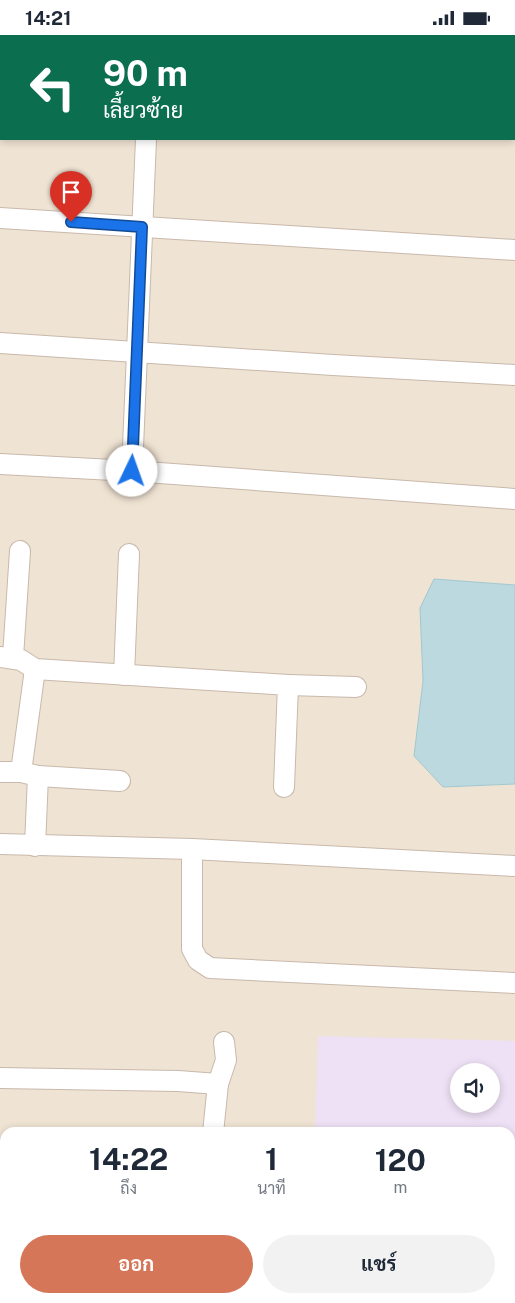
<!DOCTYPE html>
<html lang="th">
<head>
<meta charset="utf-8">
<style>
  body { margin:0; font-family:"Public Sans",Sarabun,sans-serif; background:#f2f2f3; color:#1f2937; height:100vh; display:flex; flex-direction:column; font-size:19px; white-space:nowrap }
  * { box-sizing:border-box; margin:0 }
  p { font-size:16px; color:#747a83 }
  .icon { flex:none; width:28px; height:28px; fill:none; stroke:currentColor; stroke-width:2; stroke-linecap:round; stroke-linejoin:round }
  .map { position:relative; flex:1; overflow:hidden }
  .sheet { position:absolute; left:0px; top:1092px; width:515px; height:176px; display:flex; flex-direction:column; background:#fff; border-radius:15px 15px 0 0; box-shadow:0 2px 8px #0003 }
  .sheet>* { flex:none }
  .top-card { position:absolute; left:0px; top:0px; width:515px; height:105px; box-shadow:0 2px 8px #0003; background:#0b6e4f; color:#fff; overflow:hidden }
  .buttons { position:absolute; left:450px; top:1028px; display:grid; gap:10px }
  .buttons a { display:grid; place-items:center; width:50px; height:50px; border-radius:50%; background:#fff; box-shadow:0 2px 8px #0003; font-size:25px }
  .pin { position:absolute; display:grid; place-items:center; width:42px; height:42px; color:#fff; margin:-51px -21px; border-radius:50% 50% 50% 0; rotate:-45deg; box-shadow:0 0 5px #0007 }
  .pin .icon { rotate:45deg }
  .me { position:absolute; width:55px; margin:-28px; rotate:3deg; stroke-linejoin:round; filter:drop-shadow(0 0 4px #0008) }
  .turn { display:flex; align-items:center; gap:18px; height:105px; padding:0 20px; font-size:22px }
  .turn .icon { width:65px; height:65px; stroke-width:2.5 }
  .turn b { display:block; font-size:35px; line-height:42px }
  .eta { display:flex; justify-content:space-evenly; align-items:center; height:85px; text-align:center }
  .eta b { font-size:30px; font-weight:700; line-height:35px }
  .primary-button { display:flex; gap:10px; margin-top:auto; padding:10px 20px }
  .primary-button a { flex:1; height:58px; border-radius:30px; background:#d47657; color:#fff; font-size:20px; font-weight:700; line-height:58px; text-align:center }
  .primary-button a+a { background:#f2f2f3; color:#1f2937 }
  .status { display:flex; justify-content:space-between; align-items:center; height:35px; padding:0 25px; background:#fff; direction:ltr }
  .status svg { height:14px; fill:currentColor }
  .map>svg:first-child { display:block }
  .residential { fill:#efe3d3; fill-rule:evenodd }
  .education { fill:#eee0f5; fill-rule:evenodd }
  .water { fill:#bbd9df; stroke:#a2c8d0 }
  .lines { fill:none; stroke-linecap:round; stroke-linejoin:round }
  .minor-casing { stroke:#c8b9ac; stroke-width:22 }
  .minor { stroke:#fff; stroke-width:20 }
  .route-casing { stroke:#114b97; stroke-width:12 }
  .route { stroke:#1a73e8; stroke-width:9 }
</style>
</head>
<body>
<div class="status"><b>14:21</b><svg viewBox="0 0 49 12"><path d="M0 12V9h3v3zM5 12V6h3v6zM10 12V3h3v9zM15 12V0h3v12zM26 1h20v11H26zM47 4h2v5h-2z"/></svg></div>
<div class="map">
<svg width="515" height="1268" viewBox="0 0 515 1268">
  <rect width="100%" height="100%" fill="#f9f1e3"/>
  <path class="residential" d="M0,0H515V1268H0ZM1,1H514V104H1ZM459,1036H491V1069H459ZM5,1098H510V1264H5Z"/>
  <path class="education" d="M318,1001L515,1006V1169H510V1098L315,1097ZM459,1036H491V1069H459Z"/>
  <polygon class="water" points="434,544 515,550 515,749 443,752 414,721 423,646 420,573"/>
  <g class="lines">
    <g class="minor-casing">
      <g id="minor">
        <polyline points="357,1 357,0"/>
        <polyline points="0,55 1,55"/>
        <polyline points="514,85 515,85"/>
        <polyline points="0,183 515,215"/>
        <polyline points="0,308 333,330 515,340"/>
        <polyline points="0,429 132,436 515,464"/>
        <polyline points="132,436 146,104"/>
        <polyline points="0,622 21,625 35,634 288,650 284,752"/>
        <polyline points="13,622 20,516"/>
        <polyline points="124,640 129,519"/>
        <polyline points="288,650 356,652"/>
        <polyline points="0,737 21,737"/>
        <polyline points="38,741 120,746"/>
        <polyline points="0,809 192,814 515,831"/>
        <polyline points="35,811 38,741 21,737 35,634"/>
        <polyline points="192,814 192,914 198,925 210,933 515,948"/>
        <polyline points="0,1043 178,1046 218,1049 213,1098"/>
        <polyline points="218,1049 226,1025 224,1007"/>
        <polyline points="0,1163 5,1163"/>
        <polyline points="0,1233 5,1233"/>
        <polyline points="510,1251 515,1251"/>
        <polyline points="203,1268 203,1264"/>
      </g>
    </g>
    <use href="#minor" class="minor"/>
  </g>
  <g class="lines">
    <g class="route-casing">
      <polyline id="route" points="71,187 142,192 132,436"/>
    </g>
    <use href="#route" class="route"/>
  </g>
</svg>
<div class="buttons">
<a><svg class="icon" aria-label="sound" viewBox="0 0 24 24"><path d="M4 9h4l5-4v14l-5-4H4zM17 9q2 3 0 6"/></svg></a>
</div>
<div class="pin" style="left:71px;top:187px;background:#d93025"><svg class="icon" aria-label="arrive" viewBox="0 0 24 24"><path d="M6 21V4h12l-3 4 3 4H6"/></svg></div>
<svg class="me" style="left:132px;top:436px" viewBox="-20 -20 40 40"><circle r="19" fill="#fff"/><path d="M0-13L10 11 0 6-10 11z" fill="#1a73e8"/></svg>
<div class="top-card">
<div class="turn"><svg class="icon" aria-label="left" viewBox="0 0 24 24"><path d="M17 20v-9H6M10 6l-5 5 5 5"/></svg><div><b>90 m</b>เลี้ยวซ้าย</div></div>
</div>
<section class="sheet">
<div class="eta">
<div><b>14:22</b><p>ถึง</p></div>
<div><b>1</b><p>นาที</p></div>
<div><b>120</b><p>m</p></div>
</div>
<div class="primary-button"><a>ออก</a><a>แชร์</a></div>
</section>
</div>
</body>
</html>
